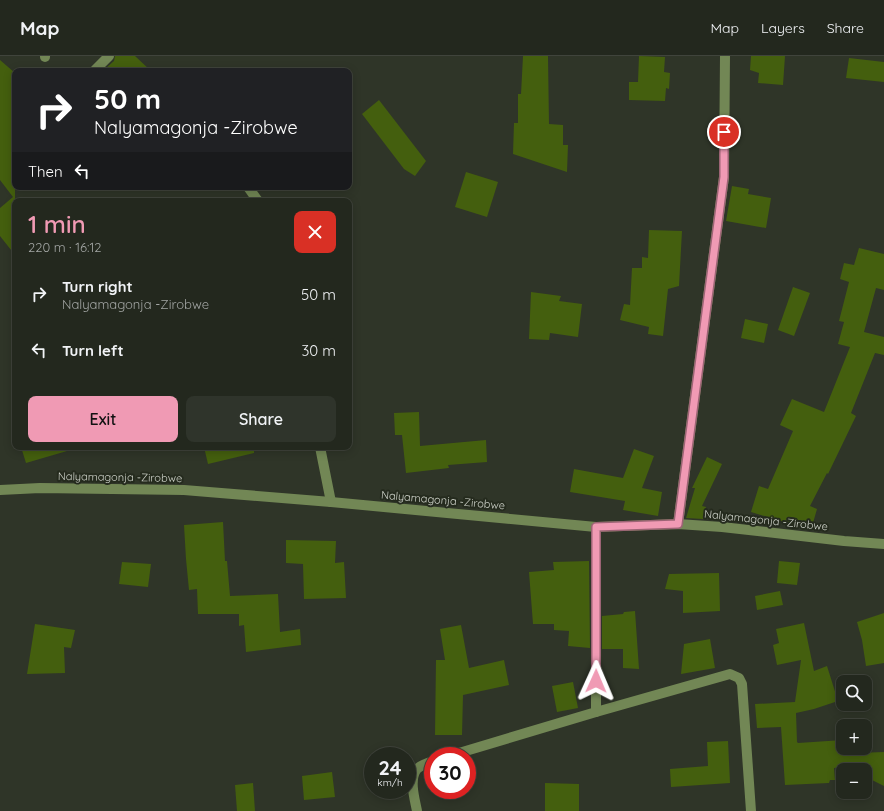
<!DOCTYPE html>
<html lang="en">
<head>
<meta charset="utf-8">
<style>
  body { margin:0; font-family:Quicksand,sans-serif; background:#2f342b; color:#f1f3f6; height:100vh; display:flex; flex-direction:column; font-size:15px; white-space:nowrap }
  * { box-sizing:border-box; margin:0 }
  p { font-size:13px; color:#a3a6a4 }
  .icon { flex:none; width:22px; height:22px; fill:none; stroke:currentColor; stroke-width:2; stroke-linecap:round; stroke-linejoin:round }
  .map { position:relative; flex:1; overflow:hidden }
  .details { position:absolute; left:12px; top:142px; width:340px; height:252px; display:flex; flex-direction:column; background:#23281e; border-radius:8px; box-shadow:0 2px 10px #0003,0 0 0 1px #40443c }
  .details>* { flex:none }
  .top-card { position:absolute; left:12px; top:12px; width:340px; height:122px; border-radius:8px; box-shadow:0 2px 10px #0003,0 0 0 1px #40443c; background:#202124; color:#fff; overflow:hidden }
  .fabs { position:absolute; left:836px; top:619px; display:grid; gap:8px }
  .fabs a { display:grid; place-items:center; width:36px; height:36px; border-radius:8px; background:#23281e; box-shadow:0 2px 10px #0003,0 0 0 1px #40443c; font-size:20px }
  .speed { position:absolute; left:364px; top:691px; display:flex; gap:8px; font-size:20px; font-weight:700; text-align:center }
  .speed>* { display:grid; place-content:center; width:52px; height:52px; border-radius:50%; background:#23281e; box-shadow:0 2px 10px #0003,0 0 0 1px #40443c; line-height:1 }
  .speed small { font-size:10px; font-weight:400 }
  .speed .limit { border:6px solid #d22; background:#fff; color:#111 }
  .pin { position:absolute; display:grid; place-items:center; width:34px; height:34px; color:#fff; margin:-17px; border:2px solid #fff; border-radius:50%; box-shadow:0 1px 4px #0007 }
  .me { position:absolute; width:44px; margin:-22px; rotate:1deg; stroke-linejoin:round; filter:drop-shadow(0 0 3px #0008) }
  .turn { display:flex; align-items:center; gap:14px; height:84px; padding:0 16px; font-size:18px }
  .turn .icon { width:52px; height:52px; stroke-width:2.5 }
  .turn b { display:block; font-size:28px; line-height:34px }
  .then { display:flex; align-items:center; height:38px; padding:0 16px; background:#0003; gap:8px; font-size:15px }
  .round { display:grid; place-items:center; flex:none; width:42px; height:42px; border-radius:8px; background:#2f342b }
  .summary { display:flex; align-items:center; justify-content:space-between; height:68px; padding:0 16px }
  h1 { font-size:24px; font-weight:600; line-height:30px; color:#f09ab4 }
  .cta { display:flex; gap:8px; margin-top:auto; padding:8px 16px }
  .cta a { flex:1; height:46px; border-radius:8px; background:#f09ab4; color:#111; font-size:16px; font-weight:600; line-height:46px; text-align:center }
  .cta a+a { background:#2f342b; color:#f1f3f6 }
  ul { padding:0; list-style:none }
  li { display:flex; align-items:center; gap:12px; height:56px; padding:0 16px }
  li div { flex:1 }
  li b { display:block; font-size:15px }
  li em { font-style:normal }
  header { display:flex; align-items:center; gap:24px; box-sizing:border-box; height:56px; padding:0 20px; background:#23281e; border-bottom:1px solid #40443c }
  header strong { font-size:19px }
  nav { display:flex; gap:22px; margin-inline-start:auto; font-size:14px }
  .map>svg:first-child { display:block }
  .building { fill:#445f0e }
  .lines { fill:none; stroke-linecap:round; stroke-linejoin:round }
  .minor { stroke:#728755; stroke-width:10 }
  .route-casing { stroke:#9c6475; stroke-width:10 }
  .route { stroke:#f09ab4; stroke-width:7 }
  .labels { text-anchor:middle; stroke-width:4; stroke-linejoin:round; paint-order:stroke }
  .street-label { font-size:11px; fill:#d0d4cb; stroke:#252b1e }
</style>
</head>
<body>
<header>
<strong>Map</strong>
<nav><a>Map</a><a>Layers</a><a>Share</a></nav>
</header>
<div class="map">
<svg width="884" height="755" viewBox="0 0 884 755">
  <rect width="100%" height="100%" fill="#2f3528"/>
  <g class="building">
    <polygon points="115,0 135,0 151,15 109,15 106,12 114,5"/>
    <polygon points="523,0 548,0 549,68 563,69 563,89 568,89 567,116 513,98 514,67 518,67 518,38 521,38"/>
    <polygon points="639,0 665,1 664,16 670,17 669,33 666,32 665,45 629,44 629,26 638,26"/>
    <polygon points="751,0 785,0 783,29 758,27 759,17 750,14"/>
    <polygon points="849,2 884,6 884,26 846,22"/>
    <polygon points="0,4 15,17 15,199 0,180 0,152 13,141 0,124"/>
    <polygon points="379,44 426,105 415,120 404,113 362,58"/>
    <polygon points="466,116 498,126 487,161 455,151"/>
    <polygon points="732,130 749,133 748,138 771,142 766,172 726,165"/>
    <polygon points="649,174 682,175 679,230 668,233 663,280 648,278 649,271 620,264 624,248 630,249 632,212 642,212 642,201 648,202"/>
    <polygon points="859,192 884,198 884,234 876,232 864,276 884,281 884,299 875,297 851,357 856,360 828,418 827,417 810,450 817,453 811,474 751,456 759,430 768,433 793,375 780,369 792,343 824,356 850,291 838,288 844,266 839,265 849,226 840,223 844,207 854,209"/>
    <polygon points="793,231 810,237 794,280 778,274"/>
    <polygon points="531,236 561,240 559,245 582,248 578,281 550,277 549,284 529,283"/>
    <polygon points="745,263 768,268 764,287 741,282"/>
    <polygon points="419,356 420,390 486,384 487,406 448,409 449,412 406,417 402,379 395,379 394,357"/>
    <polygon points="21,391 67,391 67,395 26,407"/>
    <polygon points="204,391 254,391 254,397 208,408"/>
    <polygon points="634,393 654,400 642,432 662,436 658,460 623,454 625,445 570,436 574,413 623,422"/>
    <polygon points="707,401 722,408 702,450 706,451 703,463 686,462 695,432 692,432"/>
    <polygon points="223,466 225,505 227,505 230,540 278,538 280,576 300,573 301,589 246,596 244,569 239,570 239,558 198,558 197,533 189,534 186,503 184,469"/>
    <polygon points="286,484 336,485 335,507 344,506 346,542 304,543 303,508 286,507"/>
    <polygon points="589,505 590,592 568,590 569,575 554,574 554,568 533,568 529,516 554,514 553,506"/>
    <polygon points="779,505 800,507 797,529 777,527"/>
    <polygon points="122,506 151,508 148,531 119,528"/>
    <polygon points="719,517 720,555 683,557 683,535 665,533 669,518"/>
    <polygon points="780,535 783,549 757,554 755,540"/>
    <polygon points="635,555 639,613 623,612 623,593 602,593 602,560 623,558 624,556"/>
    <polygon points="884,557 884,607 866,610 862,584 857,566"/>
    <polygon points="804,567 814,615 827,610 838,645 814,653 796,657 797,686 798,687 843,684 843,692 857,692 857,697 884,696 884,730 866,721 866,711 834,712 835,724 830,724 829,727 785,729 781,671 757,672 755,648 795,646 801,604 777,609 773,589 779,587 776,573"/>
    <polygon points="35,568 75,574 71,592 64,591 65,617 27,618"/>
    <polygon points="461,569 469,612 504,604 509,629 463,639 462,679 435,679 436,604 445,604 440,573"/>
    <polygon points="710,583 715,612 681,618 684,588"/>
    <polygon points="573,626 578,652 557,656 552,630"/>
    <polygon points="728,685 730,727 671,731 670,713 708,710 707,686"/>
    <polygon points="332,716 335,741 304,744 302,720"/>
    <polygon points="253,727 255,755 237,755 235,729"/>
    <polygon points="545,727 579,728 579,755 545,755"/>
  </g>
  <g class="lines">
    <g class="minor">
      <polyline points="45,0 45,1"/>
      <polyline points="95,15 95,14 109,0"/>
      <polyline points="248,131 258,145"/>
      <polyline points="320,391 331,446"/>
      <polyline points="0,434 40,432 184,434 331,446 596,471 678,468 722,471 844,485 884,488"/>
      <polyline points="678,468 724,121 725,0"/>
      <polyline points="596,656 730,618 739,622 742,628 751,755"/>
      <polyline points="449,700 596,656 596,471"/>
      <path d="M417,755C415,744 409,725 416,714C420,709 427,707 433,705"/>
    </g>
  </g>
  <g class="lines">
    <g class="route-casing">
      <polyline id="route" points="596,625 596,471 678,468 724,121 724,76"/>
    </g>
    <use href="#route" class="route"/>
  </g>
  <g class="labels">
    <g class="street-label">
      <text transform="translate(120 421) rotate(1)" y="4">Nalyamagonja -Zirobwe</text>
      <text transform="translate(443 444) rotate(5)" y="4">Nalyamagonja -Zirobwe</text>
      <text transform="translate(766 464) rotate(6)" y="4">Nalyamagonja -Zirobwe</text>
    </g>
  </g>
</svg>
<div class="fabs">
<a><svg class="icon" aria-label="search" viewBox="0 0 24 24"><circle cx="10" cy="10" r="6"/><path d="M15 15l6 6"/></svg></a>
<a>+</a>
<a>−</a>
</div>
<div class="speed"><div>24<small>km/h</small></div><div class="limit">30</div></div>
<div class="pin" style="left:724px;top:76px;background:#d93025"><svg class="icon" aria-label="arrive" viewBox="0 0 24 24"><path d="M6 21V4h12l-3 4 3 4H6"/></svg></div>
<svg class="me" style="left:596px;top:625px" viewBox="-20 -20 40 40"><path d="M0-17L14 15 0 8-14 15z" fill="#f09ab4" stroke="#fff" stroke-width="4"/></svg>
<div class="top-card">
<div class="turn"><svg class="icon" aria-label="right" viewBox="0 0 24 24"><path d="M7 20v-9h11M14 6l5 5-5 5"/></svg><div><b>50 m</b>Nalyamagonja -Zirobwe</div></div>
<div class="then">Then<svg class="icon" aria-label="left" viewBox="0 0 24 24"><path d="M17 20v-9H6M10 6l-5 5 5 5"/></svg></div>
</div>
<section class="details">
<div class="summary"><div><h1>1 min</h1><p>220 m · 16:12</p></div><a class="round" style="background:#d93025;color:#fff"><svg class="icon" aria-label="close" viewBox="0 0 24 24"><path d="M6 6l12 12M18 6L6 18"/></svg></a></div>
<ul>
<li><svg class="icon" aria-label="right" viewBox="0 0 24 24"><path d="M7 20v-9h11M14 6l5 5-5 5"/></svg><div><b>Turn right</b><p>Nalyamagonja -Zirobwe</p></div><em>50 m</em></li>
<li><svg class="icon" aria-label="left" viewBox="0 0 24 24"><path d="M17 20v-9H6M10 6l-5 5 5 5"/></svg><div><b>Turn left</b></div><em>30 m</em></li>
</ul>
<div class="cta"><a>Exit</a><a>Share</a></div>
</section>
</div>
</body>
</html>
